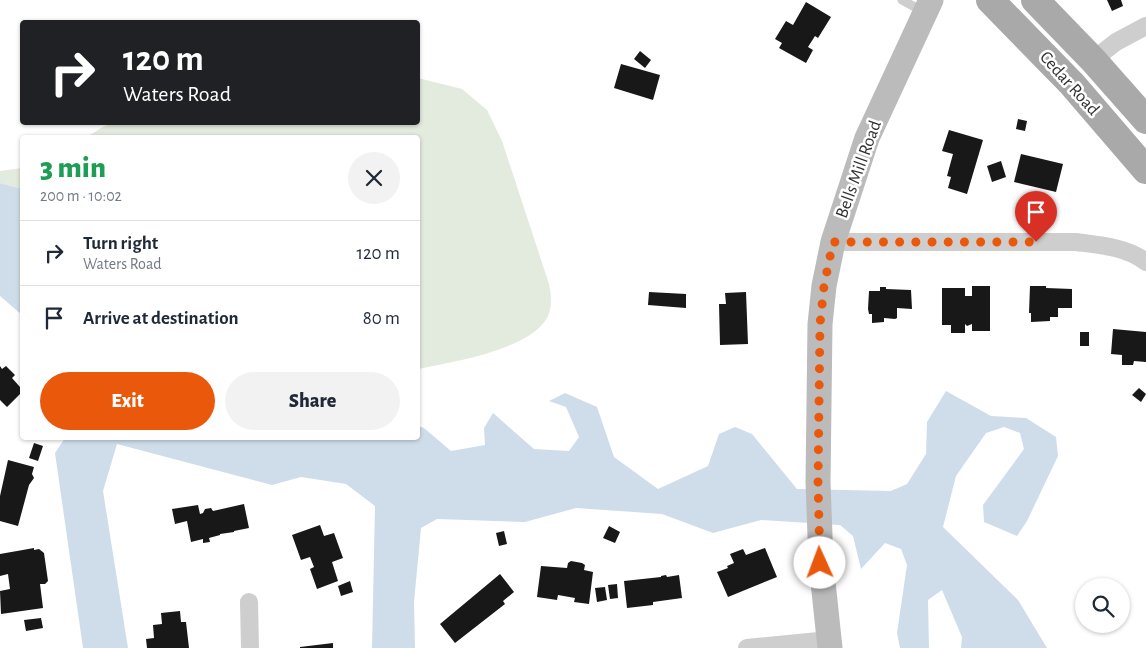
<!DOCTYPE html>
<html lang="en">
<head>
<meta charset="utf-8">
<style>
  body { margin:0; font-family:"Alegreya Sans",sans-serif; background:#f2f2f3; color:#1f2937; height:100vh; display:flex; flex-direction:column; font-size:19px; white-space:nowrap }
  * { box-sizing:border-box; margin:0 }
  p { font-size:16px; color:#747a83 }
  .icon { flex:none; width:28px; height:28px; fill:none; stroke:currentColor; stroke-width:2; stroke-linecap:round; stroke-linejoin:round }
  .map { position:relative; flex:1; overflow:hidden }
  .sheet { position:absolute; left:20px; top:135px; width:400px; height:305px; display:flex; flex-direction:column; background:#fff; border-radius:5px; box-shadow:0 1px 4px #0004 }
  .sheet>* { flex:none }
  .banner { position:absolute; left:20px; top:20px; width:400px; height:105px; border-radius:5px; box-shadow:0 1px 4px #0004; background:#202124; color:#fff; overflow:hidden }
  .tools { position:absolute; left:1075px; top:578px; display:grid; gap:10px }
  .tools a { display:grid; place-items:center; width:55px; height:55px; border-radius:50%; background:#fff; box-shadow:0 1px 4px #0004; font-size:25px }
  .pin { position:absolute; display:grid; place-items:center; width:42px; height:42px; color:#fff; margin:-51px -21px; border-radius:50% 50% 50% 0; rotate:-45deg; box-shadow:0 0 5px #0007 }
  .pin .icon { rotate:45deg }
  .me { position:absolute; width:55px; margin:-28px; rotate:358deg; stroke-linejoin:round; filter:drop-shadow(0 0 4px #0008) }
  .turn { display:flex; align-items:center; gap:18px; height:105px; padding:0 20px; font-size:22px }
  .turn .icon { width:65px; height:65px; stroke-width:2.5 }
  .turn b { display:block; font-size:35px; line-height:42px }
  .round { display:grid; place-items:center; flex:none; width:52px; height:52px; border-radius:26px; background:#f2f2f3 }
  .head { display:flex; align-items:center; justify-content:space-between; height:85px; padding:0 20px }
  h1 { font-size:30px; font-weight:800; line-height:38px; color:#1e9e55 }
  .primary-button { display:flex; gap:10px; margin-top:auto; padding:10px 20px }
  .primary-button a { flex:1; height:58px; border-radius:30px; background:#ea580c; color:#fff; font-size:20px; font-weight:800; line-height:58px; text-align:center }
  .primary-button a+a { background:#f2f2f3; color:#1f2937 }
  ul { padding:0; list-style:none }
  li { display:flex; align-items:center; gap:15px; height:65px; padding:0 20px; border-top:1px solid #e0e1e3 }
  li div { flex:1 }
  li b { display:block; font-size:19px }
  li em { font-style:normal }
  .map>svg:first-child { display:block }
  .green { fill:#e3eade }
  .water { fill:#cfddea }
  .building { fill:#181818 }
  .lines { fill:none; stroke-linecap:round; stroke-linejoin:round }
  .lane { stroke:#cecece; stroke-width:9 }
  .street { stroke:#cecece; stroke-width:18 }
  .secondary { stroke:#bbb; stroke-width:25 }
  .primary { stroke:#a9a9a9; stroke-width:28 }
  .route { stroke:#ea580c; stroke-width:9; stroke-dasharray:0 16.2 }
  .labels { text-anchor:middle; stroke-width:5; stroke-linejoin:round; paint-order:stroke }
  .street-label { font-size:18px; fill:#313131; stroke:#fff }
</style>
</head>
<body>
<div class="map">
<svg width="1146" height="648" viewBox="0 0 1146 648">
  <rect width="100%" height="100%" fill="#fff"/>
  <g class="green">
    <path d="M418,78L462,89L487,110L502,141L549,284C551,295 553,307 547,318C529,350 452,362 418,369V138L87,137L101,128L113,122H418Z"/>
    <polygon points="22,168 22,189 0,183 0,171"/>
  </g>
  <g class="water">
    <polygon points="0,183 22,189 22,315 0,296"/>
    <polygon points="946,391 991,416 1026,418 1056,437 1058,456 1027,521 1017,536 984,522 983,505 1024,449 1020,433 1004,427 986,433 956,476 943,527 1018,600 1047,648 961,648 962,637 942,590 928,600 929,648 900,648 897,633 907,565 901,549 885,543 861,569 853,536 840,525 761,520 713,533 662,514 576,508 525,522 437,519 421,528 414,602 415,648 372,648 375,506 346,484 301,477 272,485 117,444 103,491 128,648 83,648 55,453 65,438 418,438 418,426 424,428 451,451 485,445 484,428 493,413 534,449 569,451 579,437 566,407 549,401 565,393 597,407 614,457 658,489 708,466 719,434 735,427 752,434 797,489 891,491 907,484 926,454 927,422"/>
  </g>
  <g class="building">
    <polygon points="1107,0 1121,0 1123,6 1112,11"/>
    <polygon points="806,2 831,17 818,38 815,36 808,47 813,50 806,63 779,48 782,43 775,39 786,21 793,25"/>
    <polygon points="640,51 651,60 645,68 634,59"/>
    <polygon points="621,64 660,75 653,100 614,88"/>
    <polygon points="1018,119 1027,121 1025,131 1016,129"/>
    <polygon points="949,130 983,140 967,194 948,188 951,177 947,176 953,154 942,151"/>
    <polygon points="1021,154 1063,164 1056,192 1014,182"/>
    <polygon points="1001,161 1006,177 992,182 987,166"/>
    <polygon points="972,286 990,286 990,331 972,331 972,324 967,326 965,324 965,333 951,333 951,325 942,325 942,288 965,288 965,296 972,296"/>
    <polygon points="1030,286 1046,286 1046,288 1072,289 1072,308 1058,308 1058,317 1050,317 1050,321 1031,322 1031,313 1029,313"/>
    <polygon points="880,287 886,287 886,289 911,290 912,309 897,308 897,318 895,319 884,318 884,322 872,323 872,314 869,314 868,309 869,291 880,291"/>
    <polygon points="649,292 686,294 686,308 648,305"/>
    <polygon points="746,292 748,344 720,345 719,304 726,304 725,293"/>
    <polygon points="1113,329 1146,332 1146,362 1134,361 1133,365 1122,365 1122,355 1111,354"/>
    <rect x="1080" y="332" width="9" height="14"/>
    <polygon points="0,366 2,369 6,366 15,375 12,378 20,387 22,384 22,392 7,407 0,400"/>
    <polygon points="1139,388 1146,394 1141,402 1132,395"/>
    <polygon points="34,443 43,446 38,461 29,458"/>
    <polygon points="8,460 34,467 32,474 34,478 29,485 18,526 0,521 0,496"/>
    <polygon points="244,504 249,528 234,531 234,532 220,534 220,535 209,538 210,542 203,543 203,539 191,542 187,521 175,524 172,509 198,505 200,514 203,513 205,509 211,508 213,511"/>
    <polygon points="320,525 324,536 334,533 343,558 332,562 338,581 317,589 310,569 314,567 310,557 301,560 292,535"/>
    <polygon points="609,526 620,532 615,543 603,538"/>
    <polygon points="504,531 507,544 499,546 496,533"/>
    <polygon points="34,548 34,550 39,549 44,553 48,581 45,584 40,584 43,608 1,614 0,591 10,589 8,574 0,576 0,554"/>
    <polygon points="765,548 777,577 728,597 717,572 728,568 727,566 734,563 730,554 743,549 746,555"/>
    <polygon points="571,561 582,563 585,565 584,570 593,572 589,604 574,602 575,598 558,595 557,600 537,597 541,566 567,568 568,563"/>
    <polygon points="500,574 514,592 503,601 505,604 455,643 440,624"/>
    <polygon points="666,575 667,577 679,575 682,598 653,602 653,605 627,608 624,581 661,577 661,576"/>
    <polygon points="350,581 353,592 341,596 338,586"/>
    <polygon points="617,584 618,598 610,599 608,585"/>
    <polygon points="605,587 607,600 597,602 595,588"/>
    <polygon points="180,611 181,622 186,622 189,648 147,648 146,639 154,638 153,625 162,624 161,613"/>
    <polygon points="41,618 43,628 26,631 24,620"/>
    <polygon points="333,643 333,648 300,648 300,647"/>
  </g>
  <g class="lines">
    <polyline class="lane" points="902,0 924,12"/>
    <g class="street">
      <polyline points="1093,60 1116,42 1146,26"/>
      <path d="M833,242H1076C1099,245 1127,247 1146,262"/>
      <polyline points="249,602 250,648"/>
      <polyline points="747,648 829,640"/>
    </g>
    <polyline class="secondary" points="830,648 821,563 818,482 820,324 824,286 833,242 867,138 931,0"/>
    <g class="primary">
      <polyline points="990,0 1072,84 1146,170"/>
      <polyline points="1035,0 1093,60 1146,120"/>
    </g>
  </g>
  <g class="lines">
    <polyline class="route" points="820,563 818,482 820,324 824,286 833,242 1036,242"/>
  </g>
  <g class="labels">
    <g class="street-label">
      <text transform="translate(1070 83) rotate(48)" y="6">Cedar Road</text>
      <text transform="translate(858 169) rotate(-70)" y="6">Bells Mill Road</text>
    </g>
  </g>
</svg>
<div class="tools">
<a><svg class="icon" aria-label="search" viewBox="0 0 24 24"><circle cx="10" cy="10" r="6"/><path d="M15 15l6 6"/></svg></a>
</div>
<div class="pin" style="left:1036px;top:242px;background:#d93025"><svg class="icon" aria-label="arrive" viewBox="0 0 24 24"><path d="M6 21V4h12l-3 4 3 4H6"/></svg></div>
<svg class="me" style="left:820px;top:563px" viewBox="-20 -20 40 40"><circle r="19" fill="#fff"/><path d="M0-13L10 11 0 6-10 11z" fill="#ea580c"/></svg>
<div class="banner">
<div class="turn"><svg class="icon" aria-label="right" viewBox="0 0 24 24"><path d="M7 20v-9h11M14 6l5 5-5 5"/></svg><div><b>120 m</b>Waters Road</div></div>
</div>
<section class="sheet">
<div class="head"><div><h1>3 min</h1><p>200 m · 10:02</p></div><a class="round"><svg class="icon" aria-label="close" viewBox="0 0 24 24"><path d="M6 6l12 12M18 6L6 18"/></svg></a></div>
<ul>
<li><svg class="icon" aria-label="right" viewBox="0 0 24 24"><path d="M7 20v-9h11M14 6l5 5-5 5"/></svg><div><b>Turn right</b><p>Waters Road</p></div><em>120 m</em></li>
<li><svg class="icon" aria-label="arrive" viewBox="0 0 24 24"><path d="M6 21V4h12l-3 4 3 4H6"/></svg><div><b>Arrive at destination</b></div><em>80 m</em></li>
</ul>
<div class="primary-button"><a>Exit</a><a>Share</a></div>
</section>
</div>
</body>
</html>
